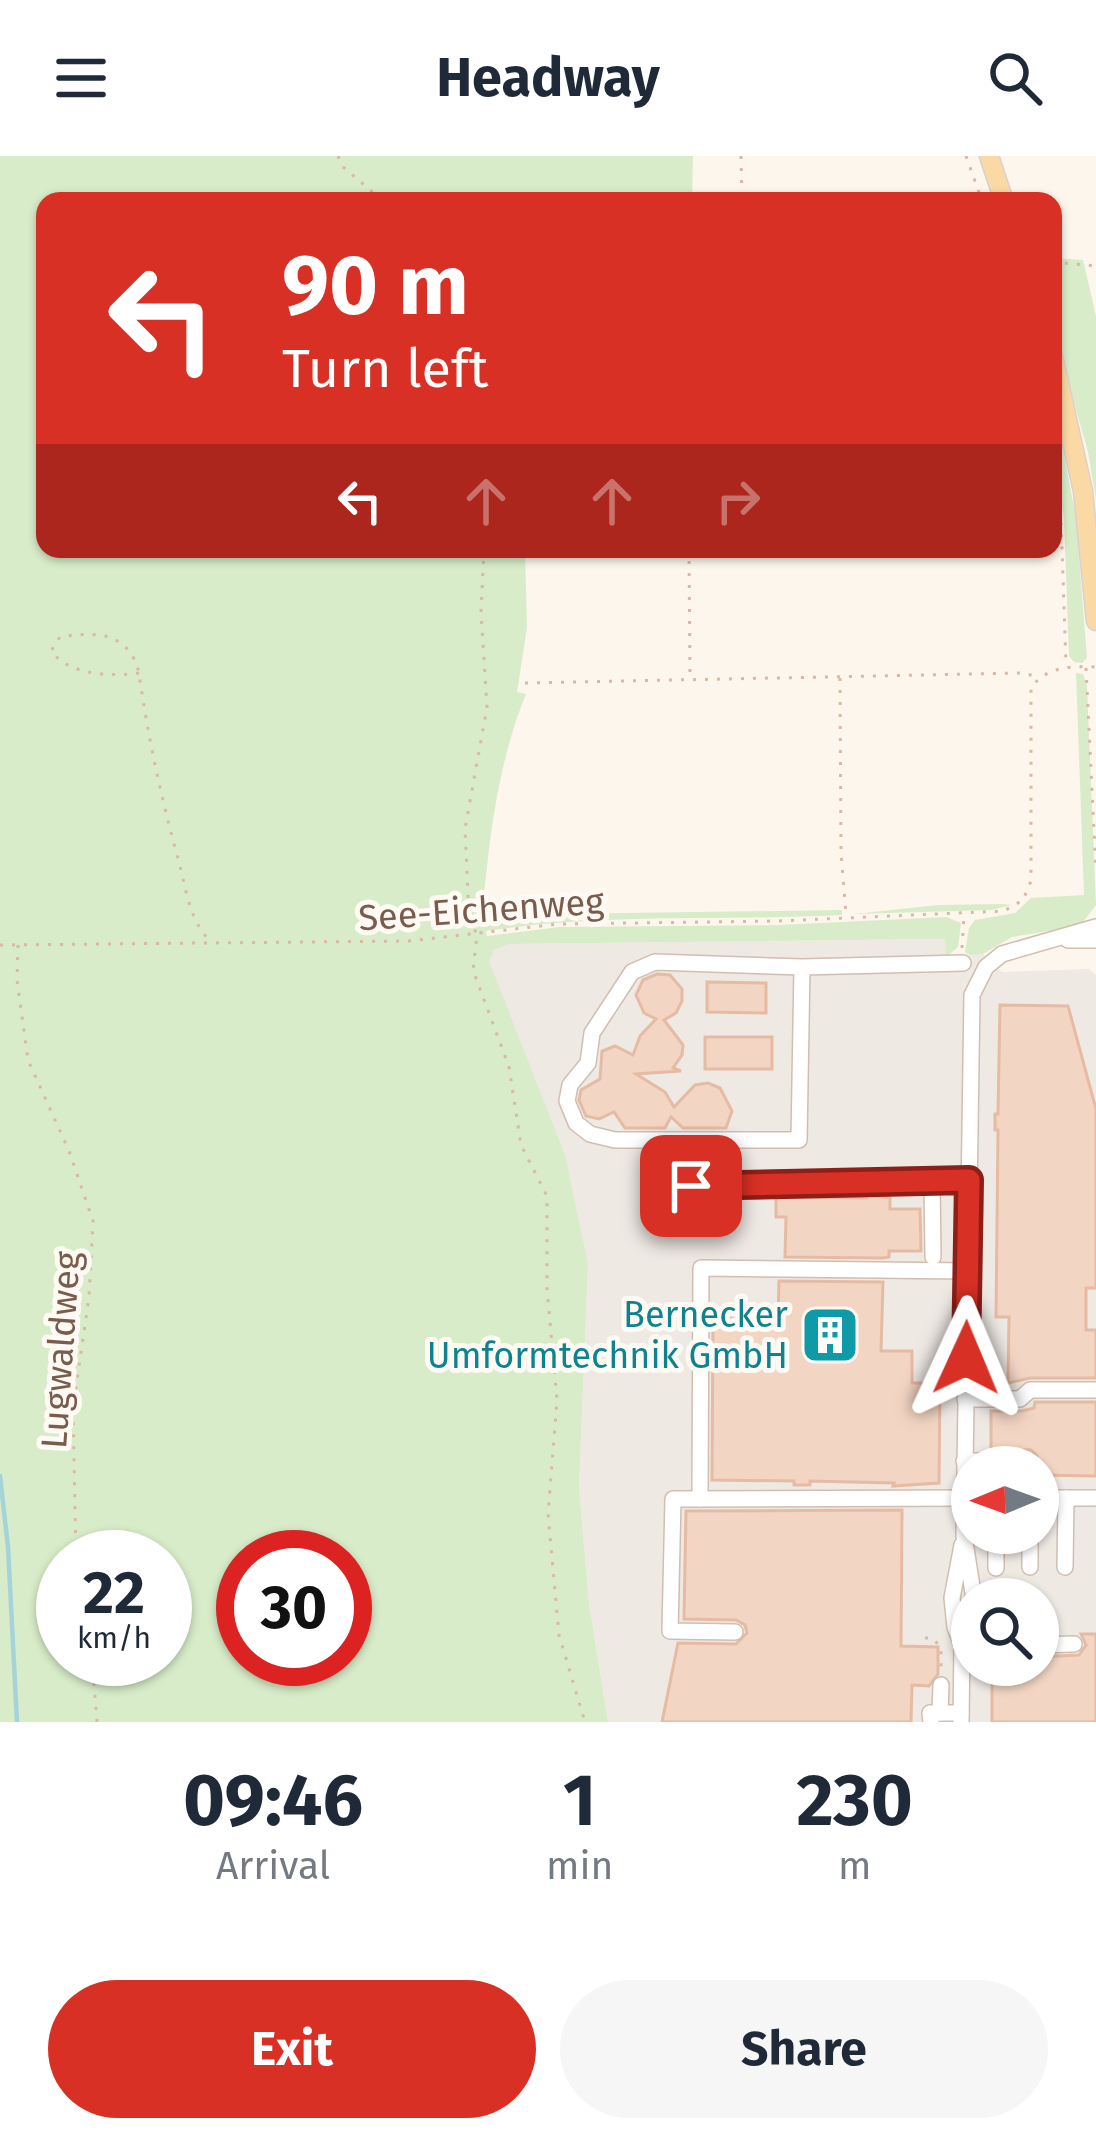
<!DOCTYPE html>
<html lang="en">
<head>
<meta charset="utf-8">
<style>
  body { margin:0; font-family:"Fira Sans",sans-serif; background:#f6f6f7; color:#1f2937; height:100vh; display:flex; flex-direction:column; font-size:45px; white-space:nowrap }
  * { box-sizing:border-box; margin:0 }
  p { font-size:39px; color:#747a83 }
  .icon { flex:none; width:66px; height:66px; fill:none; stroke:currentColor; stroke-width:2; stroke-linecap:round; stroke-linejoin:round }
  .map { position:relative; height:1566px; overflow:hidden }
  .details { display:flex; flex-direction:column; background:#fff; flex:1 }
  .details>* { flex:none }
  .banner { position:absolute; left:36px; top:36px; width:1026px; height:366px; border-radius:24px; box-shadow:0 3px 9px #0004; background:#d93025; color:#fff; overflow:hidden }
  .needle { width:78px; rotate:269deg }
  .fabs { position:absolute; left:951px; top:1290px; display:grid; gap:24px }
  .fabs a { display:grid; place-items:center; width:108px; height:108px; border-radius:50%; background:#fff; box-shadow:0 3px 9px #0004; font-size:60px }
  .speed { position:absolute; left:36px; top:1374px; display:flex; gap:24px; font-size:60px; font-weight:700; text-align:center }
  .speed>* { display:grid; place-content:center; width:156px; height:156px; border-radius:50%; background:#fff; box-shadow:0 3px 9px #0004; line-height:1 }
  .speed small { font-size:30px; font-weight:400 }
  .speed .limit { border:18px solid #d22; background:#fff; color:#111 }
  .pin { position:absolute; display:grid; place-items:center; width:102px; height:102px; color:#fff; margin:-51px; border-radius:24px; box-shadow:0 6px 18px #0006 }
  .me { position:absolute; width:132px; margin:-66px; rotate:1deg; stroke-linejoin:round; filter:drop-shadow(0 0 9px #0008) }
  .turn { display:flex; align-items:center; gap:42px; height:252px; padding:0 48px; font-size:54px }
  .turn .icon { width:156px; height:156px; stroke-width:2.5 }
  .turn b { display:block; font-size:84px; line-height:102px }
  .lanes { display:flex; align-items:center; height:114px; padding:0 48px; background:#0003; justify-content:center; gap:60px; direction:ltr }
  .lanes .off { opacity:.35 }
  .eta { display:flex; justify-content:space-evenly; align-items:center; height:204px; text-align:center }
  .eta b { font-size:72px; font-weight:700; line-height:84px }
  .action { display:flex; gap:24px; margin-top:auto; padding:24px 48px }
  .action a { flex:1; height:138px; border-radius:72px; background:#d93025; color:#fff; font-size:48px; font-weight:700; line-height:138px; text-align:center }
  .action a+a { background:#f6f6f7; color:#1f2937 }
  header { display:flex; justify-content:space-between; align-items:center; height:156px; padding:0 48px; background:#fff; font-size:54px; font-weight:700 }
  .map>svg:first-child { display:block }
  .industrial { fill:#efe9e4; fill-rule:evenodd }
  .green { fill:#d8ecc9; fill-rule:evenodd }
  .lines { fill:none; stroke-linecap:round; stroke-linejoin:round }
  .stream { stroke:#a5d3da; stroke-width:4.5 }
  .building { fill:#f3d5c3; stroke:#e6bba3; stroke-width:3 }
  .minor-casing { stroke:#d1beb0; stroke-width:18 }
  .major-casing { stroke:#dad1cd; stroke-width:21 }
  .path { stroke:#d9b8a5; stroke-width:3; stroke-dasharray:3 9; stroke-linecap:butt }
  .minor { stroke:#fff; stroke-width:15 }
  .major { stroke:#fbd9a5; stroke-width:18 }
  .route-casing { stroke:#8d1f18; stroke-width:30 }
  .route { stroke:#d93025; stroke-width:21 }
  .labels { text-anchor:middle; stroke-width:10; stroke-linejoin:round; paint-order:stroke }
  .street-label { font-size:36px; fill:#7a5c4d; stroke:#fffaf3 }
  .culture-label { font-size:36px; fill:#0d838f; stroke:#fffaf3; text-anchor:end }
</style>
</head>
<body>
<header><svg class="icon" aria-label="menu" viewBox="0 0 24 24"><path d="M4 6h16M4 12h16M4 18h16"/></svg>Headway<svg class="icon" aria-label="search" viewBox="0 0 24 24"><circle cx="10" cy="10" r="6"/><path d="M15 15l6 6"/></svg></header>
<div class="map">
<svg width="1096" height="1566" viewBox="0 0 1096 1566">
  <rect width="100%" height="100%" fill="#fdf6ec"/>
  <path class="industrial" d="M946,783L947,801L983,798L1002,816L1089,813L1096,819V1566H608L589,1447L579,1331L588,1108L488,805L494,794L510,788ZM972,1311H1038V1377H972ZM972,1443H1038V1509H972Z"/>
  <g class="green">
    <path d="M0,0H693L692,45H45V393H525L527,472L517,536L526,538C497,609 488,689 482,764L558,758L842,754V759C724,765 603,757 486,775L487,780L559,771L778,769L946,761L961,767L958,791L946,801L945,783L510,788L494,794L489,805L565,999L588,1108L579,1331L589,1447L608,1566H0ZM63,1401H165V1503H63ZM243,1401H345V1503H243Z"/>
    <polygon points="1053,102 1083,104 1096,160 1096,344 1088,296 1053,172"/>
    <polygon points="1053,238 1076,362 1087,502 1082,507 1074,506 1069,500 1064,363 1053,288"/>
    <polygon points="1076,517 1083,518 1087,530 1096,749 1080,770 1012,781 983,798 969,799 965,796 969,772 975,764 1015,757 1031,742 1084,739"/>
    <polygon points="1003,748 1012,749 991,754 854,758 938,749"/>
  </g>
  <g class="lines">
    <polyline class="stream" points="0,1320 8,1391 17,1566"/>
  </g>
  <g class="building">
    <polygon points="657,818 670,819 682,833 682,845 676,857 664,864 683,889 682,899 673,912 681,915 636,918 665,936 674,951 695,929 708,927 720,932 732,955 726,972 683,972 671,961 665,972 625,972 614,956 599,963 586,960 579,944 581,934 600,923 602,895 615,890 633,899 640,880 656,863 644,857 636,839 643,824"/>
    <polygon points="707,826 766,827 766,857 707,856"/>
    <polygon points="1000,849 1068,850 1096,953 1096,1132 1086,1132 1086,1174 1096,1174 1096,1222 1030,1222 1008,1227 1009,1161 996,1161 998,974 995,974 995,958 998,958"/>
    <rect x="705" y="881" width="67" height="32"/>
    <polygon points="867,1039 890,1042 890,1053 920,1053 921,1095 889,1095 889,1101 883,1102 785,1101 786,1061 776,1061 776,1041 867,1042"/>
    <polygon points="779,1125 883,1126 881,1195 912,1195 912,1227 940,1227 939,1327 893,1330 894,1327 810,1325 810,1329 794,1329 794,1325 712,1324 713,1162 778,1163"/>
    <polygon points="1035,1246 1096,1246 1096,1320 1038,1319 1037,1300 1031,1294 991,1293 991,1255 1022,1255 1034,1252"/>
    <polygon points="902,1354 901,1490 938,1491 938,1518 929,1530 912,1529 911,1566 662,1566 678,1487 736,1488 747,1477 745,1469 736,1464 684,1463 686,1355"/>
    <polygon points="1081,1478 1096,1478 1096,1566 992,1566 992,1509 1038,1509 1038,1501 1079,1499 1086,1489"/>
  </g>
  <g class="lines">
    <g class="minor-casing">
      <g id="minor">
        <polyline points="1068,784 1096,784"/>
        <polyline points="802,811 655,806 632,816 592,877 588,907 570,929 567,945 576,967 590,978 615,984 799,984 802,811 963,807"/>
        <polyline points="932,1026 933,1101"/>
        <polyline points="691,1030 969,1025"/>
        <polyline points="965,1243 1020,1243 1030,1234 1096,1234"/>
        <polyline points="964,1305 1026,1305"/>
        <polyline points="1038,1342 1096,1342"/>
        <polyline points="700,1343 701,1112 968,1115"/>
        <polyline points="1030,1377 1030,1411"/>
        <polyline points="1065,1411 1066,1342"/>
        <polyline points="996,1412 996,1377"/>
        <polyline points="974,1443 964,1380 972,839 986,811 1002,798 1096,771"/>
        <polyline points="735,1476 670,1475 673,1343 969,1342"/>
        <polyline points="962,1489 970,1479 972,1464"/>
        <polyline points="1038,1489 1074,1488"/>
        <polyline points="940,1557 941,1529"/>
        <polyline points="931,1566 930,1557 961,1557"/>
        <polyline points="961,1566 962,1489 955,1471 952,1442 962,1389"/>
      </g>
    </g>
    <g class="major-casing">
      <g id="major">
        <polyline points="989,0 1004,45"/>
        <polyline points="1053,200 1083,335 1096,465"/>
      </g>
    </g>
    <g class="path">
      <polyline points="338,0 342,10 383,45"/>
      <polyline points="741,0 742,45"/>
      <polyline points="966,0 982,45"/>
      <polyline points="1053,106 1096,110"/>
      <polyline points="1053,307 1061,363 1066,509"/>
      <polyline points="484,393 481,456 487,551 465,673 469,761 477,779 473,814 509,911 521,989 547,1040 547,1132 557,1244 548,1358 559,1479 585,1566"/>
      <polyline points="689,393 690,521"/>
      <polyline points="1086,512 1096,715"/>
      <path d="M139,517C110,521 69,519 51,495L60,481C96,475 129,476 139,517C148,583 162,645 180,710C187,738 190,765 211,786"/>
      <polyline points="840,522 841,697 846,758"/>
      <polyline points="525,527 1023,517 1038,521"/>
      <path d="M0,789L409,785L558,768L778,765L1004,755L1023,744L1031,725V532C1046,510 1072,510 1096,511"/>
      <polyline points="18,789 17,824 28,904 69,995 93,1065 89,1141 73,1252 76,1401"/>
      <polyline points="962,792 964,760"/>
      <polyline points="925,1482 932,1482 941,1491 941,1515"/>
      <polyline points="92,1503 97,1566"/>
    </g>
    <use href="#minor" class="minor"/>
    <use href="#major" class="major"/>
  </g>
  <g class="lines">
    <g class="route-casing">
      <polyline id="route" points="691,1030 969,1024 966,1202"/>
    </g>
    <use href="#route" class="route"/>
  </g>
  <defs>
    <g id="building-square" transform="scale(3)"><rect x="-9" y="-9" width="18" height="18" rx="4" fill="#0f9aa8" stroke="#fffaf3"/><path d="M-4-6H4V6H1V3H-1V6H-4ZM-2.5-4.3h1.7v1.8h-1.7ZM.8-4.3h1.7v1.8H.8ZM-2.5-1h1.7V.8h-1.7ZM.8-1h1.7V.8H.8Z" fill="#fff"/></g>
  </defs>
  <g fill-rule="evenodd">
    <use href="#building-square" x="830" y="1179"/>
  </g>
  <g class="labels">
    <g class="street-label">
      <text transform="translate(481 753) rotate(-4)" y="13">See-Eichenweg</text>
      <text transform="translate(60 1194) rotate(-86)" y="13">Lugwaldweg</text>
    </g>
    <g class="culture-label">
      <text x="788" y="1171">Bernecker<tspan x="788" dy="41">Umformtechnik GmbH</tspan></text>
    </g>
  </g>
</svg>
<div class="fabs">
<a><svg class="needle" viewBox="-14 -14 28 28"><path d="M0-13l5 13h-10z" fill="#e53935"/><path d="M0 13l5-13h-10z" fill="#747a83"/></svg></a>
<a><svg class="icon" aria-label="search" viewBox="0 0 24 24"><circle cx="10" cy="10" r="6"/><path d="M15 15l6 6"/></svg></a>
</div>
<div class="speed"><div>22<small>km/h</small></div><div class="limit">30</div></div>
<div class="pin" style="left:691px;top:1030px;background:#d93025"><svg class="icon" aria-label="arrive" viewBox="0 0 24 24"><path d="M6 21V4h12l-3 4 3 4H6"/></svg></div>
<svg class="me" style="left:966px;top:1202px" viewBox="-20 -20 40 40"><path d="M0-17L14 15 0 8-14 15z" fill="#d93025" stroke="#fff" stroke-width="4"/></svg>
<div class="banner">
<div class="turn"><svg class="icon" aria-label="left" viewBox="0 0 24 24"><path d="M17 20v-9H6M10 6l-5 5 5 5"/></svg><div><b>90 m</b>Turn left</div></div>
<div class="lanes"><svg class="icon" aria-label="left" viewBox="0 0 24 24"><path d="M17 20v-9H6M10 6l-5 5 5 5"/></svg><svg class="icon off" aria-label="ahead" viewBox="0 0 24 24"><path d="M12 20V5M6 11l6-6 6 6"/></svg><svg class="icon off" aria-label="ahead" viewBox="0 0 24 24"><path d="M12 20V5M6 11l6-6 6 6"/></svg><svg class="icon off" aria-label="right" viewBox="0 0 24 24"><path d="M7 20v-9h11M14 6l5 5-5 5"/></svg></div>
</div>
</div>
<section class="details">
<div class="eta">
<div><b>09:46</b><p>Arrival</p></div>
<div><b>1</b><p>min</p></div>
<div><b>230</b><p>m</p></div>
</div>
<div class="action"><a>Exit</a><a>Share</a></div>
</section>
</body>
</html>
